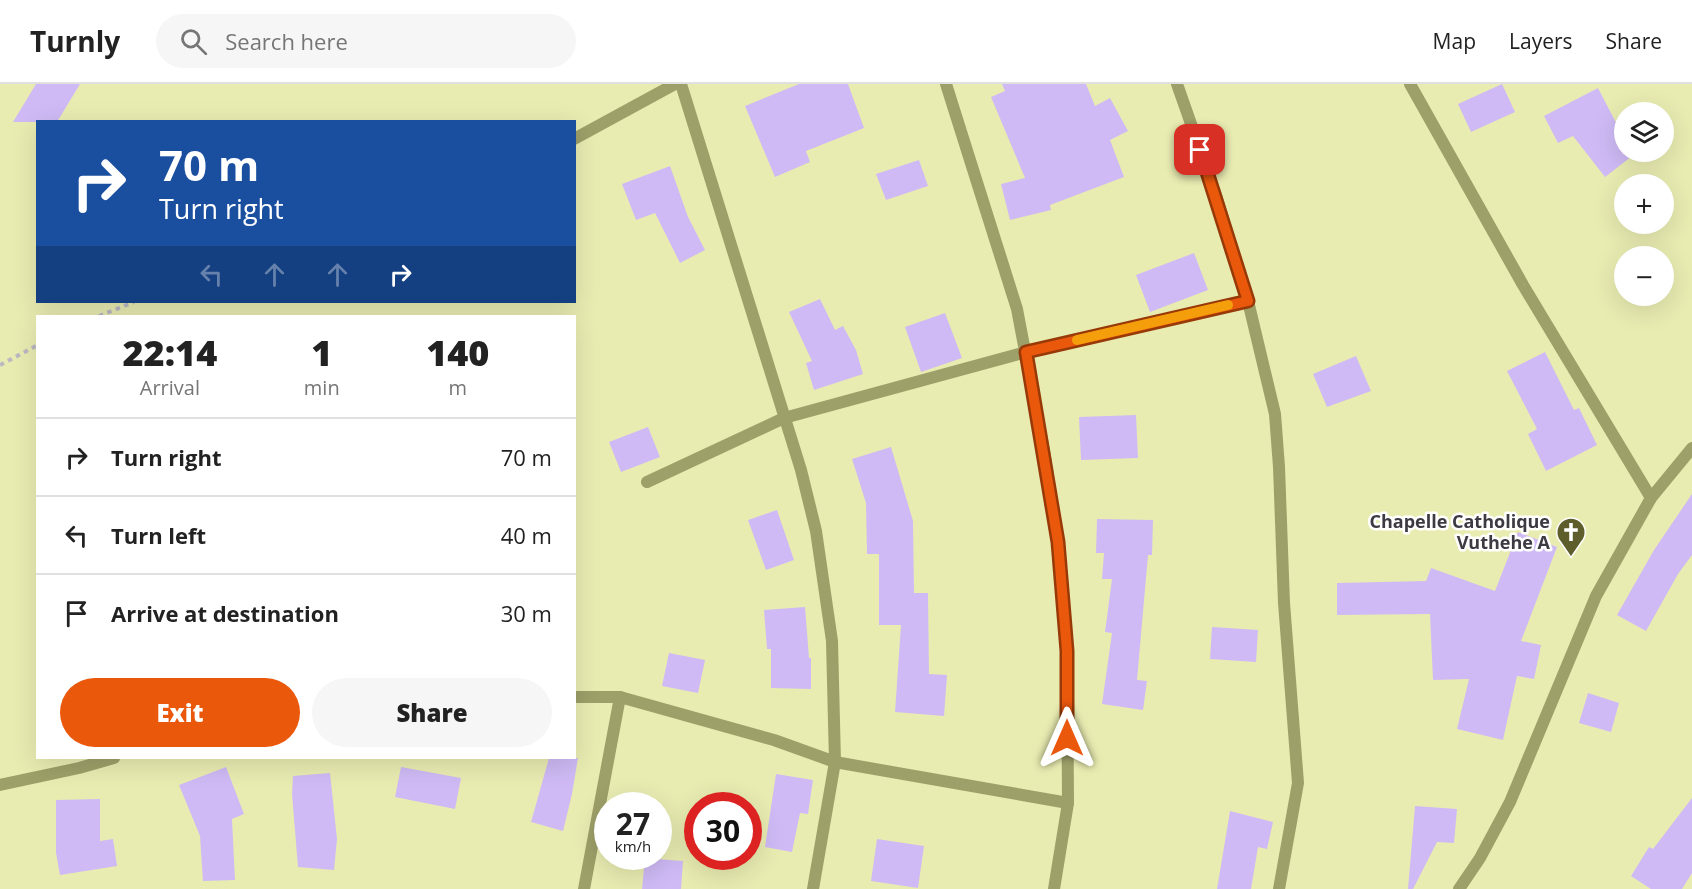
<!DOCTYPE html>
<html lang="en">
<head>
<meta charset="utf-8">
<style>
  body { margin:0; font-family:"Open Sans",sans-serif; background:#f6f6f6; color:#222; height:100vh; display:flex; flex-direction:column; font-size:22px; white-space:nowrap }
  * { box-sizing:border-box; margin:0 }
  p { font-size:20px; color:#767676 }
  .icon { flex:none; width:33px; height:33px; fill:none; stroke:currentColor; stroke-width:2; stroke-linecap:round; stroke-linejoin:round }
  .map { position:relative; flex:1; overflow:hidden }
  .details { position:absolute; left:36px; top:231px; width:540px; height:444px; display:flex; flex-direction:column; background:#fff; border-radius:0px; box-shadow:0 6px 24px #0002 }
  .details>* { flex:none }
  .banner { position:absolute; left:36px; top:36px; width:540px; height:183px; border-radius:0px; box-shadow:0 6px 24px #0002; background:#1a4fa0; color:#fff; overflow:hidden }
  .fabs { position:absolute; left:1614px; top:18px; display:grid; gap:12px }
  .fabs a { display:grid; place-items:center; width:60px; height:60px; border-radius:50%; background:#fff; box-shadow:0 6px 24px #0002; font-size:30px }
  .speed { position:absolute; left:594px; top:708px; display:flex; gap:12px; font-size:30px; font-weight:700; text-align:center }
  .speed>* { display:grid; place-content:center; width:78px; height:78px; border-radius:50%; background:#fff; box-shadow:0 6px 24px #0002; line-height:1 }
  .speed small { font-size:15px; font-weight:400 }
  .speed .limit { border:9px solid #d22; background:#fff; color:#111 }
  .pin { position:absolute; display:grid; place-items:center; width:51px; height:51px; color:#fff; margin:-26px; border-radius:12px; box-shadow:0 3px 9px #0006 }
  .me { position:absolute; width:66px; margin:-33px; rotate:0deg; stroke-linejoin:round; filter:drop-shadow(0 0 4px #0008) }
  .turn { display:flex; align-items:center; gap:21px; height:126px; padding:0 24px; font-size:27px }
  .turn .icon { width:78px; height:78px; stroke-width:2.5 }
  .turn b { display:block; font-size:42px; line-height:51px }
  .lanes { display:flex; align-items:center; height:57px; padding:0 24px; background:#0003; justify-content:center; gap:30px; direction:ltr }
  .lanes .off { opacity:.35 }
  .eta { display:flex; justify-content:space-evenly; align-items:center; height:102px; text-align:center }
  .eta b { font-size:36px; font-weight:800; line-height:42px }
  .button { display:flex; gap:12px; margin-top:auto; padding:12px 24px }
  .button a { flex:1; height:69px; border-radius:36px; background:#ea580c; color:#fff; font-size:24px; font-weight:800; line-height:69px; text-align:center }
  .button a+a { background:#f6f6f6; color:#222 }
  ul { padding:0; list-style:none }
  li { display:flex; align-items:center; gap:18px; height:78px; padding:0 24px; border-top:2px solid #e0e0e0 }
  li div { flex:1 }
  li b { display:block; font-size:22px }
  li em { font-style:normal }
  header { display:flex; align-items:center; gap:36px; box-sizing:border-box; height:84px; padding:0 30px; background:#fff; border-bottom:2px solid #e0e0e0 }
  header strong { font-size:28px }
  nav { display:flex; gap:33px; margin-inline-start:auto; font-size:21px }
  .search { width:420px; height:54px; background:#f6f6f6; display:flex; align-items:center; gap:15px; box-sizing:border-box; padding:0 21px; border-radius:33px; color:#767676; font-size:22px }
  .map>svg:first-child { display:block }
  .green { fill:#e9ecb1; fill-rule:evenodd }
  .building { fill:#cfbaf5 }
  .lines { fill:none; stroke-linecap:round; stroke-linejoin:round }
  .path { stroke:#bbb8c2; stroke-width:4; stroke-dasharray:4.5 4.5; stroke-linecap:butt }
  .street { stroke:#9ea069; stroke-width:12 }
  .route-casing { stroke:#983908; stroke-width:15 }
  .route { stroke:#ea580c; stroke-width:10 }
  .slow { stroke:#f59e0b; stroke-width:10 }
  .labels { text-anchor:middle; stroke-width:5; stroke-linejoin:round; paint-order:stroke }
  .poi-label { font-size:18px; font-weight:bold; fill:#3d3a42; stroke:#fff; text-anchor:end }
</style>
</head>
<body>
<header>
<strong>Turnly</strong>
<div class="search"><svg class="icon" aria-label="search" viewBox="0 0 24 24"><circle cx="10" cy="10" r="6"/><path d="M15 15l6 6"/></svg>Search here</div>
<nav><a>Map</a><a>Layers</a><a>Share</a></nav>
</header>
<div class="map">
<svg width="1692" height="805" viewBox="0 0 1692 805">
  <rect width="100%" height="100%" fill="#f7f3ff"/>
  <path class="green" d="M0,0H1692V805H0ZM1624,28H1664V68H1624ZM38,38H574V218H38ZM1624,100H1664V140H1624ZM1624,172H1664V212H1624ZM38,232H574V674H38ZM608,722H658V772H608ZM698,722H748V772H698Z"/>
  <g class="building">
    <polygon points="36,0 80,0 57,38 13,38"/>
    <polygon points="799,0 848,0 864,44 806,67 810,78 775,93 745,22"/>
    <polygon points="1002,0 1086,0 1095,22 1110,14 1128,47 1110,56 1124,93 1050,121 1051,126 1010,136 1001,100 1025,94 991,13 1005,7"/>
    <polygon points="1502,0 1515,28 1471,48 1458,20"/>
    <polygon points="1598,4 1624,54 1624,68 1636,69 1605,93 1573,52 1558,59 1544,32"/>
    <polygon points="919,76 928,102 886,116 876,90"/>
    <polygon points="670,82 688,133 705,166 680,179 655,129 636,136 622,100"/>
    <polygon points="1194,169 1208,206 1150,228 1136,191"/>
    <polygon points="820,215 835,246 843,242 856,266 863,290 814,306 806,279 812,277 789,228"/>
    <polygon points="945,229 962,274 921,288 905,243"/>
    <polygon points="1545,268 1574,326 1579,324 1597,361 1546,387 1528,350 1537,345 1507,287"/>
    <polygon points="1356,272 1371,307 1327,323 1313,290"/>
    <polygon points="1136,331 1138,374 1081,376 1079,333"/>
    <polygon points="648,343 660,373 621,388 609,358"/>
    <polygon points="891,363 913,437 914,509 928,509 929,590 947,591 944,632 895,628 901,541 879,541 879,470 867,470 866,419 852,375"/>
    <polygon points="1692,410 1692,471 1678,490 1646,547 1617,531 1654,466"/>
    <polygon points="777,426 794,476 766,486 748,436"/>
    <polygon points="1097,435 1153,436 1152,471 1148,471 1137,596 1147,597 1143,626 1102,620 1112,549 1105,548 1112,495 1102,495 1104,469 1096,469"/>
    <polygon points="1518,448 1557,463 1521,557 1541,561 1534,595 1517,592 1503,656 1457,645 1469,595 1433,596 1430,530 1337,531 1337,499 1426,497 1431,484 1495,507"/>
    <polygon points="805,523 809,574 811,574 811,605 771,604 771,565 767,565 764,526"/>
    <polygon points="1212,543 1258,546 1256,578 1210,575"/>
    <polygon points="669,569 705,576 698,609 662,602"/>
    <polygon points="1588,609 1619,619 1611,648 1579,639"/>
    <polygon points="549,674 578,674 572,710 563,747 531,738"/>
    <polygon points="226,683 244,730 232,735 235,796 203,797 200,752 179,701"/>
    <polygon points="401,683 461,694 455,725 395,713"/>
    <polygon points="330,689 337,755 334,786 298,783 292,710 293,692"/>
    <polygon points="776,690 813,696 808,730 800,729 792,768 765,763"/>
    <polygon points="1692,714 1692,789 1682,805 1651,805 1631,792 1649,763 1653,765"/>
    <polygon points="100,715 100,757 113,755 117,782 60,791 56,769 56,716"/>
    <polygon points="1415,722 1457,725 1454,759 1437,758 1413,805 1408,805"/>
    <polygon points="1230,727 1273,738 1267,765 1258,763 1251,805 1217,805"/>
    <polygon points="877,755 924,762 918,804 871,797"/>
    <polygon points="645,774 683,777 681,805 642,805"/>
  </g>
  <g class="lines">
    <g class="path">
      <polyline points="99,232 134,218"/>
      <polyline points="0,281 38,261"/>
    </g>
    <g class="street">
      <polyline points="681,0 801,386 816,447 832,557 835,678 813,805"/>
      <polyline points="946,0 1017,225 1044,367 1058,458 1067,567 1068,719 1054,805"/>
      <polyline points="1177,0 1216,111 1248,217 1275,330 1279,383 1284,519 1298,699 1279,805"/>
      <polyline points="1410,0 1523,201 1651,414"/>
      <polyline points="574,55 675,0"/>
      <polyline points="647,398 784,334 1026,268 1248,217"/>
      <polyline points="574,613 620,613 774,656 835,678 1068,719"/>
      <polyline points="0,701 79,684 114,674"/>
      <polyline points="584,805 620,613"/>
      <polyline points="1459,805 1480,774 1510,718 1596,512 1651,414 1692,364"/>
    </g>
  </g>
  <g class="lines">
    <g class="route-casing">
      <polyline id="route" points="1067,654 1067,567 1058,458 1026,268 1248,217 1200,66"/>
    </g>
    <use href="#route" class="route"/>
    <polyline class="slow" points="1077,256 1228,221"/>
  </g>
  <defs>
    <g id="church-pin" transform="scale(1.5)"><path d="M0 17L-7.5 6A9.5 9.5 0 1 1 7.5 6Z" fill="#5d5e2b" stroke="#fff"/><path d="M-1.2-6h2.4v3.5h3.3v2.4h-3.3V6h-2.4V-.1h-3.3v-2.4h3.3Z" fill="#fff"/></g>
  </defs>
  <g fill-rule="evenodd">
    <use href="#church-pin" x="1571" y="448"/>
  </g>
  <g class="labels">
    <g class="poi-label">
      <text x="1550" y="444">Chapelle Catholique<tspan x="1550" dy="21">Vuthehe A</tspan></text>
    </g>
  </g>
</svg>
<div class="fabs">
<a><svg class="icon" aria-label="layers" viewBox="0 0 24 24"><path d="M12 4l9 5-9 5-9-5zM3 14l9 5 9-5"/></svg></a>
<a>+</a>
<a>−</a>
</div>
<div class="speed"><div>27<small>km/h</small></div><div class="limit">30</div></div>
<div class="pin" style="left:1200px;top:66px;background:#d93025"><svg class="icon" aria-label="arrive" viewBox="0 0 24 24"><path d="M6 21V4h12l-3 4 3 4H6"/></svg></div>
<svg class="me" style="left:1067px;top:654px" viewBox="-20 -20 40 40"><path d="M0-17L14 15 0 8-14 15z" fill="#ea580c" stroke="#fff" stroke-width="4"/></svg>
<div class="banner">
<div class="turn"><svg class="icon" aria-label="right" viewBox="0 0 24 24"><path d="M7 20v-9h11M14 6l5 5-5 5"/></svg><div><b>70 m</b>Turn right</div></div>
<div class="lanes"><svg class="icon off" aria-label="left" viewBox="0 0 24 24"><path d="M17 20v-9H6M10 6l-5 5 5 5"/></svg><svg class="icon off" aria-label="ahead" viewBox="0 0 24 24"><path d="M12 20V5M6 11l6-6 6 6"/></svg><svg class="icon off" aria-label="ahead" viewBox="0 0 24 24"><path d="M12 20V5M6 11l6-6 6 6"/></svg><svg class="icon" aria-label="right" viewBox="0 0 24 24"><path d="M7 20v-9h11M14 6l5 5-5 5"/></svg></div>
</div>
<section class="details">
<div class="eta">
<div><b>22:14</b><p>Arrival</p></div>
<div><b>1</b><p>min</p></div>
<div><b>140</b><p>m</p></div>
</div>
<ul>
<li><svg class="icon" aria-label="right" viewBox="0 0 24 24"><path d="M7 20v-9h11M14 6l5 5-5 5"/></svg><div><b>Turn right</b></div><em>70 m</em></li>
<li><svg class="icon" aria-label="left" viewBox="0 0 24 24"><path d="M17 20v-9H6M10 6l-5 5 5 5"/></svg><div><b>Turn left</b></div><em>40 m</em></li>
<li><svg class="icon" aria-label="arrive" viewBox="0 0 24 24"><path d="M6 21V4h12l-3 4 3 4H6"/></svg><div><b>Arrive at destination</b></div><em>30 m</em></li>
</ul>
<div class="button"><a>Exit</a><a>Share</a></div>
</section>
</div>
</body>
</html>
